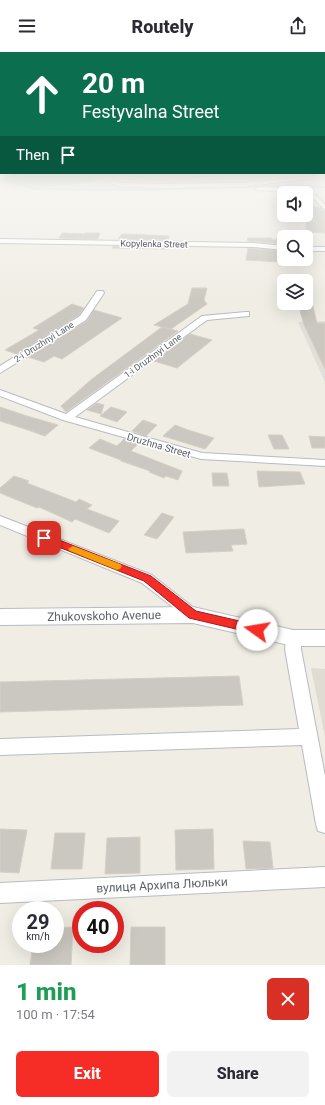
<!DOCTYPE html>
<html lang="en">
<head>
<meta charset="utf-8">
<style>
  body { margin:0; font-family:Roboto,sans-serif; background:#f2f2f3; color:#2b2b33; height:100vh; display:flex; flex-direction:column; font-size:15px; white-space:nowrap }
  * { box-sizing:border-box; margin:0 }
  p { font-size:13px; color:#7c7c81 }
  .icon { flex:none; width:22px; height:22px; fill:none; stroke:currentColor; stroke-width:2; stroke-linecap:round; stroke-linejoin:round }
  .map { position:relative; height:913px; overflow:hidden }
  .details { display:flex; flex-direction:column; background:#fff; flex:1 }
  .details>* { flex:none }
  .banner { position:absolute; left:0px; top:0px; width:325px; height:122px; box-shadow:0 4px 16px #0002; background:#0b6e4f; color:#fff; overflow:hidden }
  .buttons { position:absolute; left:277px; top:134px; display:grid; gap:8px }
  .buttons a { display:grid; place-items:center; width:36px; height:36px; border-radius:6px; background:#fff; box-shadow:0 4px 16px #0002; font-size:20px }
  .speed { position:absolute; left:12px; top:849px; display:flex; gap:8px; font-size:20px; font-weight:700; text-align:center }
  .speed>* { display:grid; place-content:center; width:52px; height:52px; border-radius:50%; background:#fff; box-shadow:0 4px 16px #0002; line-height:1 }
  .speed small { font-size:10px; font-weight:400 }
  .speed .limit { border:6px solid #d22; background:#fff; color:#111 }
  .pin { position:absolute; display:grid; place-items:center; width:34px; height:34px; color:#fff; margin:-17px; border-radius:8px; box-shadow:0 2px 6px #0006 }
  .me { position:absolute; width:44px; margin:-22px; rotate:283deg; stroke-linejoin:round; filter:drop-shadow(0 0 3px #0008) }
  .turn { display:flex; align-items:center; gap:14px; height:84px; padding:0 16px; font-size:18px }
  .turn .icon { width:52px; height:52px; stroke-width:2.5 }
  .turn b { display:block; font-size:28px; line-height:34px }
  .then { display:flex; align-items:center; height:38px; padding:0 16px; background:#0003; gap:8px; font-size:15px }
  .round { display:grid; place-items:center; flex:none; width:42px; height:42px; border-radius:6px; background:#f2f2f3 }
  .summary { display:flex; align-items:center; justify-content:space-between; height:68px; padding:0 16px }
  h1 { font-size:24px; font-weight:800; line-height:30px; color:#1e9e55 }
  .cta { display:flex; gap:8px; margin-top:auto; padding:8px 16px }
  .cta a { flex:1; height:46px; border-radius:6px; background:#f62d26; color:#fff; font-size:16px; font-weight:800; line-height:46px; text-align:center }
  .cta a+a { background:#f2f2f3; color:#2b2b33 }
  header { display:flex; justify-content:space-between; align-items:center; height:52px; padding:0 16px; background:#fff; font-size:18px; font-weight:800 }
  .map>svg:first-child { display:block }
  .industrial { fill:#e1dfd9 }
  .education { fill:#e0dcd4 }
  .green { fill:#c2e9c0 }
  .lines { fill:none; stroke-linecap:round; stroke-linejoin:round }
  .stream { stroke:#a6dcff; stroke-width:2 }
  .building { fill:#cbc8c2; stroke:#d6cfc3 }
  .street-casing { stroke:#b8bbc0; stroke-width:2 }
  .secondary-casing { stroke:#b8bcc2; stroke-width:2 }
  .street { fill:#fff; fill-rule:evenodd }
  .secondary { fill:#fff; fill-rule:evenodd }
  .route { fill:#f62d26; stroke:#a01d19 }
  .slow { fill:#f59e0b }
  .labels { text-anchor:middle; stroke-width:3; stroke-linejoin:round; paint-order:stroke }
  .far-street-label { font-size:9px; fill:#5d6267; stroke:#fff }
  .street-label { font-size:10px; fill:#5d6267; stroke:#fff }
  .near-street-label { font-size:12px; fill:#5d6267; stroke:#fff }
</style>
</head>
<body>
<header><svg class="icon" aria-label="menu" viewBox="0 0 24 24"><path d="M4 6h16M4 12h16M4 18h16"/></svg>Routely<svg class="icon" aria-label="share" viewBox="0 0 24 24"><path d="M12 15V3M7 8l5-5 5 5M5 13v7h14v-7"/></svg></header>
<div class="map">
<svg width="325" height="913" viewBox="0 0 325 913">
  <rect width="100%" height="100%" fill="#f0ede5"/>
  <polygon class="industrial" points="325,269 325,330 298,270"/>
  <polygon class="education" points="311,616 325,617 325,685"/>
  <path class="green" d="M2,121H77L95,128C66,137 33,135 4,127Z"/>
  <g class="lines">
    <g class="stream">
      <polyline points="0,127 36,137 152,138 231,135"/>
      <polyline points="240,135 290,133 325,135"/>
    </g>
  </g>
  <g class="building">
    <polygon points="306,152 322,157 325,160 325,181 306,180"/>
    <polygon points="62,181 84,182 85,181 100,181 98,187 59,186"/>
    <polygon points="122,182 147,183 169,184 168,188 118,187"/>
    <polygon points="247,186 271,186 272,188 284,187 284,192 248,189"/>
    <polygon points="114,194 167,195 167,197 112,196"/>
    <polygon points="248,196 284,199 284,207 301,207 296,211 246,208"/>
    <polygon points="192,236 207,236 204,248 207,252 171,277 154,273 188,252"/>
    <polygon points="298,251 312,251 317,271 325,271 325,317 304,273"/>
    <polygon points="72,252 84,256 79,263 17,302 5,298 39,278 33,276"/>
    <polygon points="94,258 122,266 62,307 54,304 44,310 28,305 87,269"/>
    <polygon points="162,275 178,279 66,360 61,354 92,327"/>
    <polygon points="190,282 212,288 177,316 154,309"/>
    <polygon points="97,351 104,353 101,362 87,358"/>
    <polygon points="0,355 27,364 58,373 45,384 25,377 0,369"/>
    <polygon points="111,355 127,360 117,370 100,364"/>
    <polygon points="143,368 157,373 146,384 132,379"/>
    <polygon points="175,373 188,378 214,386 205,397 163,384"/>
    <polygon points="268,383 282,383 289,397 274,397"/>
    <polygon points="309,384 325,385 325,396 312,396"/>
    <polygon points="100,387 117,394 124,387 139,391 131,399 182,419 178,428 166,424 164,426 149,420 150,419 121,409 121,408 89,396"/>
    <polygon points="257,419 300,420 305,432 259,435"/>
    <polygon points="212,421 227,421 229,434 213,434"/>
    <polygon points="14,424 29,429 27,431 76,450 79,447 92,453 87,457 119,469 109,481 75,467 72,470 39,455 37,456 0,441 0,436"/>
    <polygon points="162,461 174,465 157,487 144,483"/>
    <polygon points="244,477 247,492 231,493 233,499 186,501 183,480"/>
    <polygon points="239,624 243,653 0,660 0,630"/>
    <polygon points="0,777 27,778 19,821 0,820"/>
    <polygon points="213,777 214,817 176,818 175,778"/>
    <polygon points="55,781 85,781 82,817 51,817"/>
    <polygon points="140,785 140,821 105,822 107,786"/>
    <polygon points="243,789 270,790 273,816 246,817"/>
    <polygon points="73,875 71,913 30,913 33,892 55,892 55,876"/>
    <polygon points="131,875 165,875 165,913 130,913"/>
  </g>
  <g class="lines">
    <g class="street-casing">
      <g id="street">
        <polygon points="325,123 325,125 240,135 158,136 121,135 109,131 112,129 121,131 158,132 240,131"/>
        <polygon points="258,135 276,135 303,141 256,138 255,137"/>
        <polygon points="306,140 317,144 325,153 325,158 313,146 306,144 306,141 304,141"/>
        <polygon points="0,187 253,191 284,194 284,198 253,195 0,191"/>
        <rect x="306" y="195" width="19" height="4"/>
        <polygon points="97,239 103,239 104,241 86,268 0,321 0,314 80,264"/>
        <polygon points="246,260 249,260 249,264 207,268 75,365 202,401 325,408 325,414 201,407 63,368 0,344 0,338 66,362 202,264"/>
        <polygon points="0,464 152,523 198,559 200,563 198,567 193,569 188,567 142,531 0,473"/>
        <polygon points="293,580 298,582 300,586 301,597 325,724 325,781 318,779 316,772 302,693 0,703 0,687 299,677 285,597 286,586 288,582"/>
        <polygon points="325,815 325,835 0,851 0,831"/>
      </g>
    </g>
    <g class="secondary-casing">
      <polygon id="secondary" points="193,555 293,578 325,578 325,594 293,594 193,571 0,573 0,557"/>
    </g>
    <use href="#street" class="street"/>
    <use href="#secondary" class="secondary"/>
  </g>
  <linearGradient id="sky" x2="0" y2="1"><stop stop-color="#8dc4f1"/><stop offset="0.49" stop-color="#f8f7f3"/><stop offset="1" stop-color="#f8f7f3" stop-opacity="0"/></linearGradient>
  <rect width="325" height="249" fill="url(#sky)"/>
  <polygon class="route" points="44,482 151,524 196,559 257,573 261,575 263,578 261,581 257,582 189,566 144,529 41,488 39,486 41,483"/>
  <polygon class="slow" points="73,494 120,512 122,514 120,517 117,518 70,499 68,497"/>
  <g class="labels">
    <g class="far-street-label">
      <text transform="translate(154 192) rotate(1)" y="3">Kopylenka Street</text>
      <text transform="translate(44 290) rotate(-32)" y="3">2-i Druzhnyi Lane</text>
      <text transform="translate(153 304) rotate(-36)" y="3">1-i Druzhnyi Lane</text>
    </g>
    <g class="street-label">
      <text transform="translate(159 393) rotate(16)" y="4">Druzhna Street</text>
    </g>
    <g class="near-street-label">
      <text transform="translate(104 564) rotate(-1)" y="4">Zhukovskoho Avenue</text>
      <text transform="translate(162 833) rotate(-3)" y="4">вулиця Архипа Люльки</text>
    </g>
  </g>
</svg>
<div class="buttons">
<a><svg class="icon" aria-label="sound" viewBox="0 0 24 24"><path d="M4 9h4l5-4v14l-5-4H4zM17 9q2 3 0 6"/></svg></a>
<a><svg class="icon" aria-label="search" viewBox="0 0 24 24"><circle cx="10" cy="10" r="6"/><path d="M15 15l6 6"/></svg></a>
<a><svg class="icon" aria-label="layers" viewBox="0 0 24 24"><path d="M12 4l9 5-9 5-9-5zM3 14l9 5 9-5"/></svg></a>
</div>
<div class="speed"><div>29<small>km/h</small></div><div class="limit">40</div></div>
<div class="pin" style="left:44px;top:486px;background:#d93025"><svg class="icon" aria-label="arrive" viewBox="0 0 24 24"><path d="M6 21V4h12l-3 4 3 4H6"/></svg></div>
<svg class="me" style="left:257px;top:578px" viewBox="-20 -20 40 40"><circle r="19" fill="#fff"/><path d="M0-13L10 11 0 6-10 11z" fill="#f62d26"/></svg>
<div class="banner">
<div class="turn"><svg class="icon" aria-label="ahead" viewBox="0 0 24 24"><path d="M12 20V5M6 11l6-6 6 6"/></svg><div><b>20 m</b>Festyvalna Street</div></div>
<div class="then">Then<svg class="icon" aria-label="arrive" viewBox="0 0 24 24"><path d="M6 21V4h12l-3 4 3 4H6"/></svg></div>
</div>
</div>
<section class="details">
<div class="summary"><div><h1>1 min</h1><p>100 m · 17:54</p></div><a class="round" style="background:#d93025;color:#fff"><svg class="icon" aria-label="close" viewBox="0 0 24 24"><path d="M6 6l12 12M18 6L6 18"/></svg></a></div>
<div class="cta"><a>Exit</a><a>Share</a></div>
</section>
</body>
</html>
